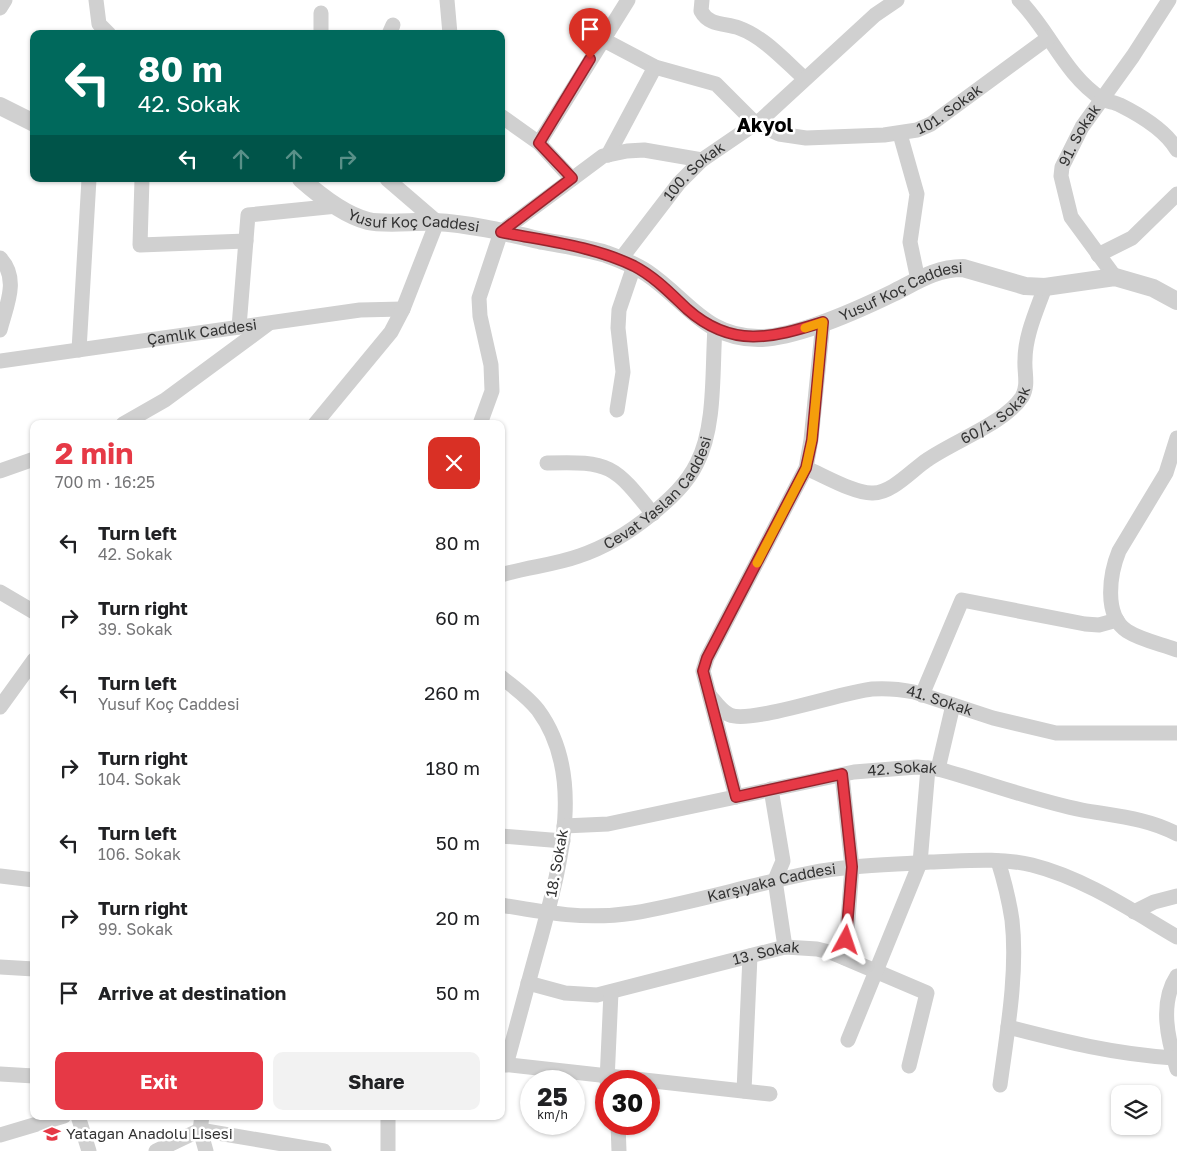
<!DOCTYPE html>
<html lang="en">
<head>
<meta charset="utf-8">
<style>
  body { margin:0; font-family:"Golos Text",sans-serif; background:#f2f2f2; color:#202124; height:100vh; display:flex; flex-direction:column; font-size:19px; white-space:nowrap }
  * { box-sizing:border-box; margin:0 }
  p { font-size:16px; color:#757577 }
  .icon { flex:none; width:28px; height:28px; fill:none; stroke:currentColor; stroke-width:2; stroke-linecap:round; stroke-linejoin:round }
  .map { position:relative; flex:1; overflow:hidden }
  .panel { position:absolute; left:30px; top:420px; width:475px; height:700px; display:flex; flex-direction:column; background:#fff; border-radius:10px; box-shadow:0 1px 4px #0004 }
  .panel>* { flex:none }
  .banner { position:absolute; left:30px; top:30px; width:475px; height:152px; border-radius:10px; box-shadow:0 1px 4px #0004; background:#00695c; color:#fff; overflow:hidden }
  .tools { position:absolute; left:1111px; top:1085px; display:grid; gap:10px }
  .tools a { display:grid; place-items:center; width:50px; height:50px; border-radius:10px; background:#fff; box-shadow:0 1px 4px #0004; font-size:25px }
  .speed { position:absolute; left:520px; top:1070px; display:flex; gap:10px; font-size:25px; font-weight:700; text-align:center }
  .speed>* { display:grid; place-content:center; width:65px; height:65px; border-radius:50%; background:#fff; box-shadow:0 1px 4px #0004; line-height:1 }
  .speed small { font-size:12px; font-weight:400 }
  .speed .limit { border:8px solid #d22; background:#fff; color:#111 }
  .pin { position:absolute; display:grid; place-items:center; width:42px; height:42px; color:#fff; margin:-51px -21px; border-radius:50% 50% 50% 0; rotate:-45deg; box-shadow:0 0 5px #0007 }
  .pin .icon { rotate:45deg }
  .me { position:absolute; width:55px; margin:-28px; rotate:5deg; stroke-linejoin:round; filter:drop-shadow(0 0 4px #0008) }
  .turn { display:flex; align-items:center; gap:18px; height:105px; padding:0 25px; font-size:22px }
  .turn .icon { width:65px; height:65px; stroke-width:2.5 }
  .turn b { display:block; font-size:35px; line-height:42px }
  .lanes { display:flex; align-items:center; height:48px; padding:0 25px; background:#0003; justify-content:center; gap:25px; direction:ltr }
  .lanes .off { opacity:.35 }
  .round { display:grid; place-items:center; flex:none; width:52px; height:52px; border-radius:10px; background:#f2f2f2 }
  .overview { display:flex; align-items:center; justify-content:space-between; height:85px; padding:0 25px }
  h1 { font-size:30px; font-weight:700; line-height:38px; color:#e63946 }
  .action { display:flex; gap:10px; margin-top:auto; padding:10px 25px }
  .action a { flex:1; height:58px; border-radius:10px; background:#e63946; color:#fff; font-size:20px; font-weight:700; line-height:58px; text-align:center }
  .action a+a { background:#f2f2f2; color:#202124 }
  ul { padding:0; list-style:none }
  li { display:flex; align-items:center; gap:15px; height:75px; padding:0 25px }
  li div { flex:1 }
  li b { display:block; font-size:19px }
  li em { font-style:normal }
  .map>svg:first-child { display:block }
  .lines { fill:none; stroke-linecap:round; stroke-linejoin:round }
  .minor { stroke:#d0d0d0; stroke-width:15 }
  .tertiary { stroke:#d0d0d0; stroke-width:18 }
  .route-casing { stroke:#96252e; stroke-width:12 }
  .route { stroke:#e63946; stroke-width:9 }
  .slow { stroke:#f59e0b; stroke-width:9 }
  .labels { text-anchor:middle; stroke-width:5; stroke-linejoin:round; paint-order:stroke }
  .street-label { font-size:15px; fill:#333; stroke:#fff }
  .poi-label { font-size:15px; fill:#333; stroke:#fff; text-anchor:start }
  .district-label { font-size:20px; font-weight:bold; fill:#000; stroke:#fff }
</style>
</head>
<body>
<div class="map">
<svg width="1177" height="1151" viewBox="0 0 1177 1151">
  <rect width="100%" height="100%" fill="#fff"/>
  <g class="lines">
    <g class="minor">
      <polyline points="96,0 99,24 109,34"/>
      <polyline points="447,0 450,34"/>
      <path d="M702,0L701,11C709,26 725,23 739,28C764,37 785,61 804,78"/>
      <path d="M1019,0C1050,31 1064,74 1102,99C1108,102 1115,102 1120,105C1140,115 1166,131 1177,150"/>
      <polyline points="0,8 5,0"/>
      <polyline points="321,13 321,34"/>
      <polyline points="389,34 393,25"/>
      <path id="s1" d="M602,39L655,67L716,84L755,123L779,134L806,138L884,135L917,130L931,124L1048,38"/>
      <polyline points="501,116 539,143 572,179"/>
      <polyline points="900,134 917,194 910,242 918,280"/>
      <polyline points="539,143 628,0"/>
      <polyline points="608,155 655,67"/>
      <polyline points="142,179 140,245 246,241"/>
      <polyline points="1098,255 1132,238 1177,194"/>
      <path d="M0,258C20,279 6,306 0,330"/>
      <path id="s2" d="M620,260L679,183L702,160L762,119L875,15L897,0"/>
      <path id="s3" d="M1115,277L1071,217L1061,176L1062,167L1082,127L1133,56L1169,0"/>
      <polyline points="239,327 248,215 337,206"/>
      <polyline points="79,350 89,179"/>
      <path id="s4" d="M0,361L360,310L403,309"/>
      <polyline points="617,410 623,372 618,328 619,310 634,266"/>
      <polyline points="123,424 165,400 268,324"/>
      <polyline points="315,424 391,332 403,309 437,222 387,179"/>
      <polyline points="480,424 492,391 491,365 480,316 479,298 501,232 603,156 627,151 644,150 702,160"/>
      <path d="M1177,438L1166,473L1119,551C1110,573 1103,615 1127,631C1141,640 1161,644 1177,650"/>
      <path d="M547,463C610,461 614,465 653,514"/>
      <path id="s5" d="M806,468C823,475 855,494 873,493C892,493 912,470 927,460C954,441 1005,423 1022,397C1029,385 1024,372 1025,360C1025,335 1037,310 1045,287"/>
      <polyline points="0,471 34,459"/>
      <path id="s6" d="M501,575C527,567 554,565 579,556C606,547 630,532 652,514C669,500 687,484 697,463C716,427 712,368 715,328"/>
      <polyline points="0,592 34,612"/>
      <path d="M501,677C514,687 528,697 538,710C586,775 560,866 541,937C529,979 518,1022 506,1065"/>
      <polyline points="922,695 962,600 1085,624 1099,625 1117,620"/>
      <path id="s7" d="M711,697C716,703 722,712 730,715C750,724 843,692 872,689C886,688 899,689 914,692L993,718L1056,733H1177"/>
      <polyline points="0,707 34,660"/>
      <polyline points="938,769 953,705"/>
      <polyline points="842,775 852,867 845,958"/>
      <polyline points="771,789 783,861 775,880 785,947"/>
      <polyline points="736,797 703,671 707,658 806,468 811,440 823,322"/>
      <path id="s8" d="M564,826L608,824L854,772L917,767L938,769C986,782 1033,800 1082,810C1115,816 1147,818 1177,834"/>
      <polyline points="501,836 563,841"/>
      <path d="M998,861C1004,880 1009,900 1012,920C1018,972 1007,1033 1000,1085"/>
      <polyline points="0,876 34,880"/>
      <path id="s9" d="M501,905C546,913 587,920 633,913C692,903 750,885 810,873C849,865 890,865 930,862C964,861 999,857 1032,865C1084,878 1131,910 1177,937"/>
      <polyline points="1134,912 1154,902 1177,896"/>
      <polyline points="0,967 34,969"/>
      <path d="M1177,976C1159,1003 1168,1040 1177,1069"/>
      <path id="s10" d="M528,983L565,993L597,995L785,947L817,949L833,953L927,993L909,1066"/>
      <path d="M1008,1027C1066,1042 1114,1054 1174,1058"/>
      <polyline points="848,1040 920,863 928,768"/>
      <polyline points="501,1064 770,1094"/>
      <polyline points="0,1074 34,1076"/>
      <polyline points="607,1081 611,992"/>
      <polyline points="744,1091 750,956"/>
      <polyline points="78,1116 89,1151"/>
      <polyline points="202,1116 200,1130 206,1151"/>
      <polyline points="618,1124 619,1151"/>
      <polyline points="0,1135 64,1116"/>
      <polyline points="156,1151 200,1130 324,1151"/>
      <polyline points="388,1151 388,1116"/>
    </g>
    <g class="tertiary">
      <polyline points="0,106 34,123"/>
      <path id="s11" d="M301,179C319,195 344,215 368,221C384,225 416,221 435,222C472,224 508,233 543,241C564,245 586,248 606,254C620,259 635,265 647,273C687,300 706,340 762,338C801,336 858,310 893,293C917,281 936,268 963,268L1025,286L1045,287L1115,277L1153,288L1177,301"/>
    </g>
  </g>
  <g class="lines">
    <g class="route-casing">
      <path id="route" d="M590,59L539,143L572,178L501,232C545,241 593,246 634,266C655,277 670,293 687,309C732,349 772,338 823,322L812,440L806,468L707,658L703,671L736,797L842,774L852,867L846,940"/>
    </g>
    <use href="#route" class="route"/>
    <polyline class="slow" points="757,563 806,468 812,440 823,322 805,328"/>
  </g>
  <defs>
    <g id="school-bare" transform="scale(1.35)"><path d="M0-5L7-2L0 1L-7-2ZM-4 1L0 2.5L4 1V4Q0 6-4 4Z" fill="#e63946" stroke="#fff" stroke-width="2.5" paint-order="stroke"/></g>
  </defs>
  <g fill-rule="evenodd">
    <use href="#school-bare" x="52" y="1134"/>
  </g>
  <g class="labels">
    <g class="street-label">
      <text dy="5" stroke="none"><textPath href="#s1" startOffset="382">101. Sokak</textPath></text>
      <text dy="5" stroke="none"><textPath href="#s3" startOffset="162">91. Sokak</textPath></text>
      <text dy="5" stroke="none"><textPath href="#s2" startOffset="116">100. Sokak</textPath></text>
      <text dy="5" stroke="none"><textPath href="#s11" startOffset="125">Yusuf Koç Caddesi</textPath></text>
      <text dy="5" stroke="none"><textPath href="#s11" startOffset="650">Yusuf Koç Caddesi</textPath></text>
      <text dy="5" stroke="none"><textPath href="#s4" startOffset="204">Çamlık Caddesi</textPath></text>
      <text dy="5" stroke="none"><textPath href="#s5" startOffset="219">60/1. Sokak</textPath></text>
      <text dy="5" stroke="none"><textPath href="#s6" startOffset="185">Cevat Yaslan Caddesi</textPath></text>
      <text dy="5" stroke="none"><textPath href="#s7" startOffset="241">41. Sokak</textPath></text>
      <text dy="5" stroke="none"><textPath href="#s8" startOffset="344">42. Sokak</textPath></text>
      <text transform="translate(557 863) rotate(-80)" y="5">18. Sokak</text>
      <text dy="5" stroke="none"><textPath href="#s9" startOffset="275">Karşıyaka Caddesi</textPath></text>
      <text dy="5" stroke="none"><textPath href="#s10" startOffset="245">13. Sokak</textPath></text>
    </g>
    <g class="poi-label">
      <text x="66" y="1139">Yatağan Anadolu Lisesi</text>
    </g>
    <g class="district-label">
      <text x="765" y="132">Akyol</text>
    </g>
  </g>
</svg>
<div class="tools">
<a><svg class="icon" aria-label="layers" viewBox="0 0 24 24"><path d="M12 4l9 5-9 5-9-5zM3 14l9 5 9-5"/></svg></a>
</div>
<div class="speed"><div>25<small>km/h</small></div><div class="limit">30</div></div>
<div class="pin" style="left:590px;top:59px;background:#d93025"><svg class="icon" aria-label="arrive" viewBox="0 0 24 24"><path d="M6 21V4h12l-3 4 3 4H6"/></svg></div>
<svg class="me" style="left:846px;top:940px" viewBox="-20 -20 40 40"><path d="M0-17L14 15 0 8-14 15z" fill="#e63946" stroke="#fff" stroke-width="4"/></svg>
<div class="banner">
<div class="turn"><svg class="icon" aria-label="left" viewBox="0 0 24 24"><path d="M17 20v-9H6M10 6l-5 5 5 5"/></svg><div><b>80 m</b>42. Sokak</div></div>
<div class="lanes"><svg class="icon" aria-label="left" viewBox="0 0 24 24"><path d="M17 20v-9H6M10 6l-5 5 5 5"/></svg><svg class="icon off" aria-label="ahead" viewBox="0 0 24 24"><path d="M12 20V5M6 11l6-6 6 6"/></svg><svg class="icon off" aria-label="ahead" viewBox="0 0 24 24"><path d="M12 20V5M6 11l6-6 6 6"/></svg><svg class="icon off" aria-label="right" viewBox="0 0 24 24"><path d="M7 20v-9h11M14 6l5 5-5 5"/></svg></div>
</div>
<section class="panel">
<div class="overview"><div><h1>2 min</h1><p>700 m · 16:25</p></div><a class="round" style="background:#d93025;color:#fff"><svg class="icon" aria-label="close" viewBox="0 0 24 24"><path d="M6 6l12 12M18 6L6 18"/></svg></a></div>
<ul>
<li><svg class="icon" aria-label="left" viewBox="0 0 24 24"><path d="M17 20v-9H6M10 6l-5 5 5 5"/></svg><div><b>Turn left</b><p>42. Sokak</p></div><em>80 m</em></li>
<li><svg class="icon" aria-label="right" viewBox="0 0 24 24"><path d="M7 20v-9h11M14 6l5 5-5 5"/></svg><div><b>Turn right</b><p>39. Sokak</p></div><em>60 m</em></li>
<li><svg class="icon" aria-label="left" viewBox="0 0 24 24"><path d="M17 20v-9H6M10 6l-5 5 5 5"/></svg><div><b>Turn left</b><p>Yusuf Koç Caddesi</p></div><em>260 m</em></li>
<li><svg class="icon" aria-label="right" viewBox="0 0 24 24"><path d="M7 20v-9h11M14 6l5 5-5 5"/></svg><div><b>Turn right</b><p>104. Sokak</p></div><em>180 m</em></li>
<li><svg class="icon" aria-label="left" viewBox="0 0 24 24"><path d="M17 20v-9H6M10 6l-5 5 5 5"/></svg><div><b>Turn left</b><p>106. Sokak</p></div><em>50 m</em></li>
<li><svg class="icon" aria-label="right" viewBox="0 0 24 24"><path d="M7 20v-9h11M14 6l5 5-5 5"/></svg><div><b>Turn right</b><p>99. Sokak</p></div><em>20 m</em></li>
<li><svg class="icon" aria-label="arrive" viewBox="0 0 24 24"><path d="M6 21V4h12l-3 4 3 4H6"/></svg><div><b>Arrive at destination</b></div><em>50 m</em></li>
</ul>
<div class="action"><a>Exit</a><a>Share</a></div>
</section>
</div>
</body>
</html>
